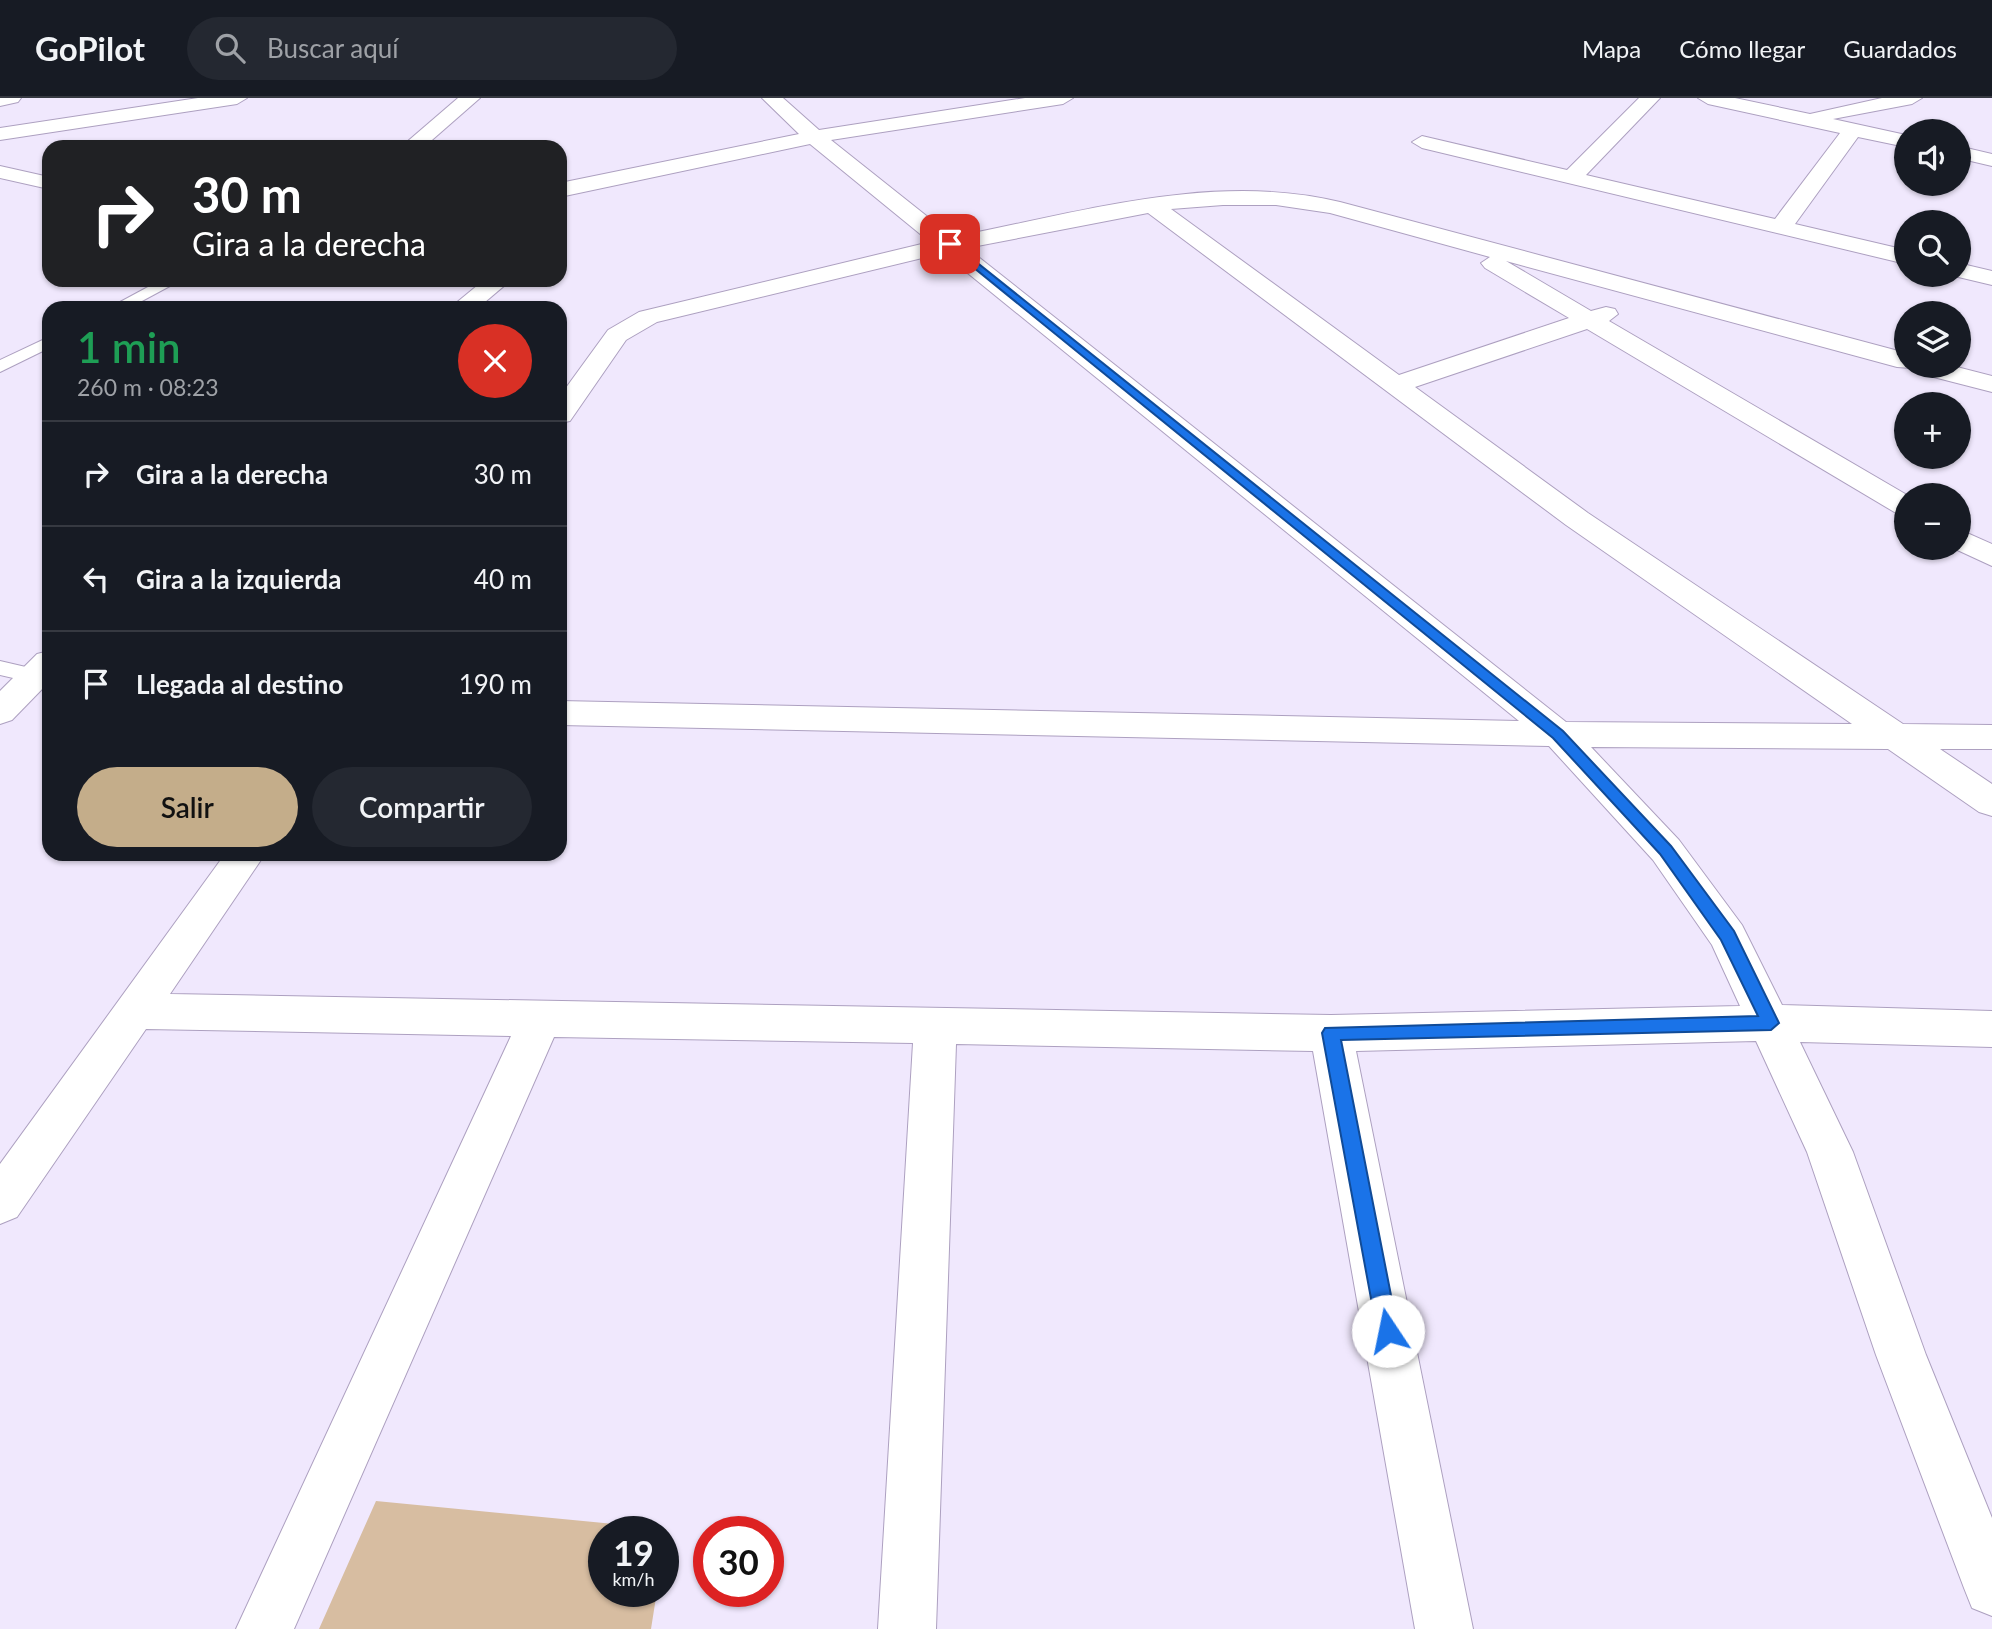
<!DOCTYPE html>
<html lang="es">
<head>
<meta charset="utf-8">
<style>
  body { margin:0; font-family:Lato,sans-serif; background:#242831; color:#f1f3f6; height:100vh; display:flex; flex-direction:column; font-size:26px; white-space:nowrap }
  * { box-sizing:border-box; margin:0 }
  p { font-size:23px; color:#9ea1a6 }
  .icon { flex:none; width:38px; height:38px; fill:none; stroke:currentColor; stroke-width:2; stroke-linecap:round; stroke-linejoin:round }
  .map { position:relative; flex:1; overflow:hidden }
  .details { position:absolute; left:42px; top:203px; width:525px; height:560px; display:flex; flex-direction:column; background:#171b24; border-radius:21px; box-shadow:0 2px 5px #0004 }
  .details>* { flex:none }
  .guide { position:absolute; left:42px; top:42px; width:525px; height:147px; border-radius:21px; box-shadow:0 2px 5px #0004; background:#202124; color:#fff; overflow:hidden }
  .buttons { position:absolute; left:1894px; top:21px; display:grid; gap:14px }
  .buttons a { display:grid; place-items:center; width:77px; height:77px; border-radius:50%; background:#171b24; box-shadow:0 2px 5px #0004; font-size:35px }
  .speed { position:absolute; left:588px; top:1418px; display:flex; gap:14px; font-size:35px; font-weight:700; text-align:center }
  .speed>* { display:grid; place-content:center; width:91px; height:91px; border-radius:50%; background:#171b24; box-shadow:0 2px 5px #0004; line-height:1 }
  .speed small { font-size:18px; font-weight:400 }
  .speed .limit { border:10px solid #d22; background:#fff; color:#111 }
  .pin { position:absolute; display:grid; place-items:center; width:60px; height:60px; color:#fff; margin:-30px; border-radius:14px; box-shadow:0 4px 10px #0006 }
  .me { position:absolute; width:77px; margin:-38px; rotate:349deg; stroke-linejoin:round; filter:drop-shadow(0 0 5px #0008) }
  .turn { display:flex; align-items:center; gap:24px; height:147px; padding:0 35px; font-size:32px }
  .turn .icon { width:91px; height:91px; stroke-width:2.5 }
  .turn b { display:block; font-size:49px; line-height:60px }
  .round { display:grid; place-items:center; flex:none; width:74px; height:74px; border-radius:37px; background:#242831 }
  .overview { display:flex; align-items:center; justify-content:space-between; height:119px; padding:0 35px }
  h1 { font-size:42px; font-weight:600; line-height:52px; color:#1e9e55 }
  .primary-button { display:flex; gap:14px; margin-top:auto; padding:14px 35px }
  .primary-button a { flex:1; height:80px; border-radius:42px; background:#c4ad8a; color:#111; font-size:28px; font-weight:600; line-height:80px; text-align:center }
  .primary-button a+a { background:#242831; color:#f1f3f6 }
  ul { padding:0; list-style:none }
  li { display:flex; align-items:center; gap:21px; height:105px; padding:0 35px; border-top:2px solid #363941 }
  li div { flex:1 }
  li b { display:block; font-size:26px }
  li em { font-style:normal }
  header { display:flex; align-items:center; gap:42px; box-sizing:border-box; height:98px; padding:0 35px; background:#171b24; border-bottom:2px solid #363941 }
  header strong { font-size:33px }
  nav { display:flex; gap:38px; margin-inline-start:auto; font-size:24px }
  .search { width:490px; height:63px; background:#242831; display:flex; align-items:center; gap:18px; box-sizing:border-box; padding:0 24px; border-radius:38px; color:#9ea1a6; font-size:26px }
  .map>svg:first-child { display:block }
  .building { fill:#d7bda1 }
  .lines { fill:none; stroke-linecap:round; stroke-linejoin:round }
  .service-casing { stroke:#ada0c0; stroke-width:2 }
  .minor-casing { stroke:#ada0c0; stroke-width:2 }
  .motorway-casing { stroke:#ada0c0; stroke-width:2 }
  .service { fill:#fff; fill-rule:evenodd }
  .minor { fill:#fff; fill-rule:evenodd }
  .motorway { fill:#fff; fill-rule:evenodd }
  .route { fill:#1a73e8; stroke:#114b97; stroke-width:2 }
</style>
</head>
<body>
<header>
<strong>GoPilot</strong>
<div class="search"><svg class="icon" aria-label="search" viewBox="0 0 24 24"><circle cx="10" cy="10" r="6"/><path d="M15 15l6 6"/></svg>Buscar aquí</div>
<nav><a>Mapa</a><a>Cómo llegar</a><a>Guardados</a></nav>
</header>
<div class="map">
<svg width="1992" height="1531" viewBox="0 0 1992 1531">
  <rect width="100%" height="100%" fill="#f0e8fd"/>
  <polygon class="building" points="376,1403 666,1431 663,1450 663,1433 604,1433 604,1493 657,1493 651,1531 319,1531"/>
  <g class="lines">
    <g class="service-casing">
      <g id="service">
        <polygon points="161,182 181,182 129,210 109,210"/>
        <polygon points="49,239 49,250 0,274 0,262"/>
        <polygon points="0,563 43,573 46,578 43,583 35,585 0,577"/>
      </g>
    </g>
    <g class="minor-casing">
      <g id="minor">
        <polygon points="458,0 480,0 424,49 401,49"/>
        <path d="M762,0H783L819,32L1025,0H1073L1063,6L831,42L953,139C1078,115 1213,73 1340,104L1906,255V268H1953L1992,278V294L1914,274L1911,270L1897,269L1506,163L1591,213L1606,209L1615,211L1618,216L1609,223L1907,397L1906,418L1896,415L1587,231L1415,289L1588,415L1903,626L1992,627V651H1940L1992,686V718L1979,714L1888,651L1591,649L1679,742L1742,827L1782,907L1992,913V949L1800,944L1853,1054L1926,1257L1992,1420V1518L1972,1510L1964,1490L1876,1257L1807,1054L1756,943L1356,953L1473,1531H1415L1313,953L956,946L936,1531H878L913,945L554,939L294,1531H236L511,938L146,931L17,1119L0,1126V1066L225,756H265L170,896L1331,917L1740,908L1712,847L1653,762L1549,648L560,627V603L1519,623L943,155L657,224L626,242L570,323L560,325V298L608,232L639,214L930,144L810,46L560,99V85L799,36ZM1223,107H1276L1330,115L1490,159L1481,165L1485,170L1569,220L1399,277L1171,111ZM1148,115L1566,427L1852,626L1566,624L967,150Z"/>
        <polygon points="1639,0 1660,0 1586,77 1775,121 1840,35 1708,6 1698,0 1735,0 1810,16 1882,0 1922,0 1912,6 1833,21 1906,37 1906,49 1858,39 1795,126 1906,152 1906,166 1422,50 1412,44 1422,38 1567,72"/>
        <polygon points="1958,48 1992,56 1992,68 1958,60"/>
        <polygon points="0,68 49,79 49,91 0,80"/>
        <polygon points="1958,165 1992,173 1992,187 1950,177 1958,177"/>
        <polygon points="484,182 511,182 478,210 450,210"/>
        <polygon points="1958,431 1992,446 1992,468 1953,450 1958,450"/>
        <polygon points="49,553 49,584 12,622 0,626 0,593 37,556"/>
      </g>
    </g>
    <g class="motorway-casing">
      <g id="motorway">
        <polygon points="0,0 21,0 18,4 0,8"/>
        <polygon points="198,0 247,0 237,6 0,42 0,30"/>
      </g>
    </g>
    <use href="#service" class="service"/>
    <use href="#minor" class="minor"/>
    <use href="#motorway" class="motorway"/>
  </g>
  <polygon class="route" points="950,143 1563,633 1671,748 1734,833 1779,925 1771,932 1341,942 1398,1233 1395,1240 1388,1243 1380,1240 1377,1233 1322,935 1325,930 1758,918 1721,842 1660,756 1553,640 947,148"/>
</svg>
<div class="buttons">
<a><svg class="icon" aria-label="sound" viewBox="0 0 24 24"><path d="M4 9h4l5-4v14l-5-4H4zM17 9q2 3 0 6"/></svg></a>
<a><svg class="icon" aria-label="search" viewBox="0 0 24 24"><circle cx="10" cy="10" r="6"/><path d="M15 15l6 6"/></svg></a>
<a><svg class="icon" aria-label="layers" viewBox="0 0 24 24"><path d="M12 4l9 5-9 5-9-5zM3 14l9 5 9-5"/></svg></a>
<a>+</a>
<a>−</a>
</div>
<div class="speed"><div>19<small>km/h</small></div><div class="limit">30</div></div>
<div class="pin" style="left:950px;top:146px;background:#d93025"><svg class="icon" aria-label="arrive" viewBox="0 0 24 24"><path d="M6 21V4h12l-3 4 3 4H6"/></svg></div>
<svg class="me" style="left:1388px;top:1233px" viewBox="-20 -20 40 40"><circle r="19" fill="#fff"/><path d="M0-13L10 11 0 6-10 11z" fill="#1a73e8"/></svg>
<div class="guide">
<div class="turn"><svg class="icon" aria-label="right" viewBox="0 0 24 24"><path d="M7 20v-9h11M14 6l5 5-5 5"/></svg><div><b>30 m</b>Gira a la derecha</div></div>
</div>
<section class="details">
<div class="overview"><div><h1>1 min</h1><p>260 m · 08:23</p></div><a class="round" style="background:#d93025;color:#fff"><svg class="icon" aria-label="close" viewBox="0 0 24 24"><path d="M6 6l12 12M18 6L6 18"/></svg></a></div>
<ul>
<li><svg class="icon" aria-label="right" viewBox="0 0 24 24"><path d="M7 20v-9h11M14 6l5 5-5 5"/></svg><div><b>Gira a la derecha</b></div><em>30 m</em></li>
<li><svg class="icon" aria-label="left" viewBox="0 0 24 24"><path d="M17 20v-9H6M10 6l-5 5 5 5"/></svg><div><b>Gira a la izquierda</b></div><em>40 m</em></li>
<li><svg class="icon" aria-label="arrive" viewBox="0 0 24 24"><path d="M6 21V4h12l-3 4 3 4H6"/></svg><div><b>Llegada al destino</b></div><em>190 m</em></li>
</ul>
<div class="primary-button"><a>Salir</a><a>Compartir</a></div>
</section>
</div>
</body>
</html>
